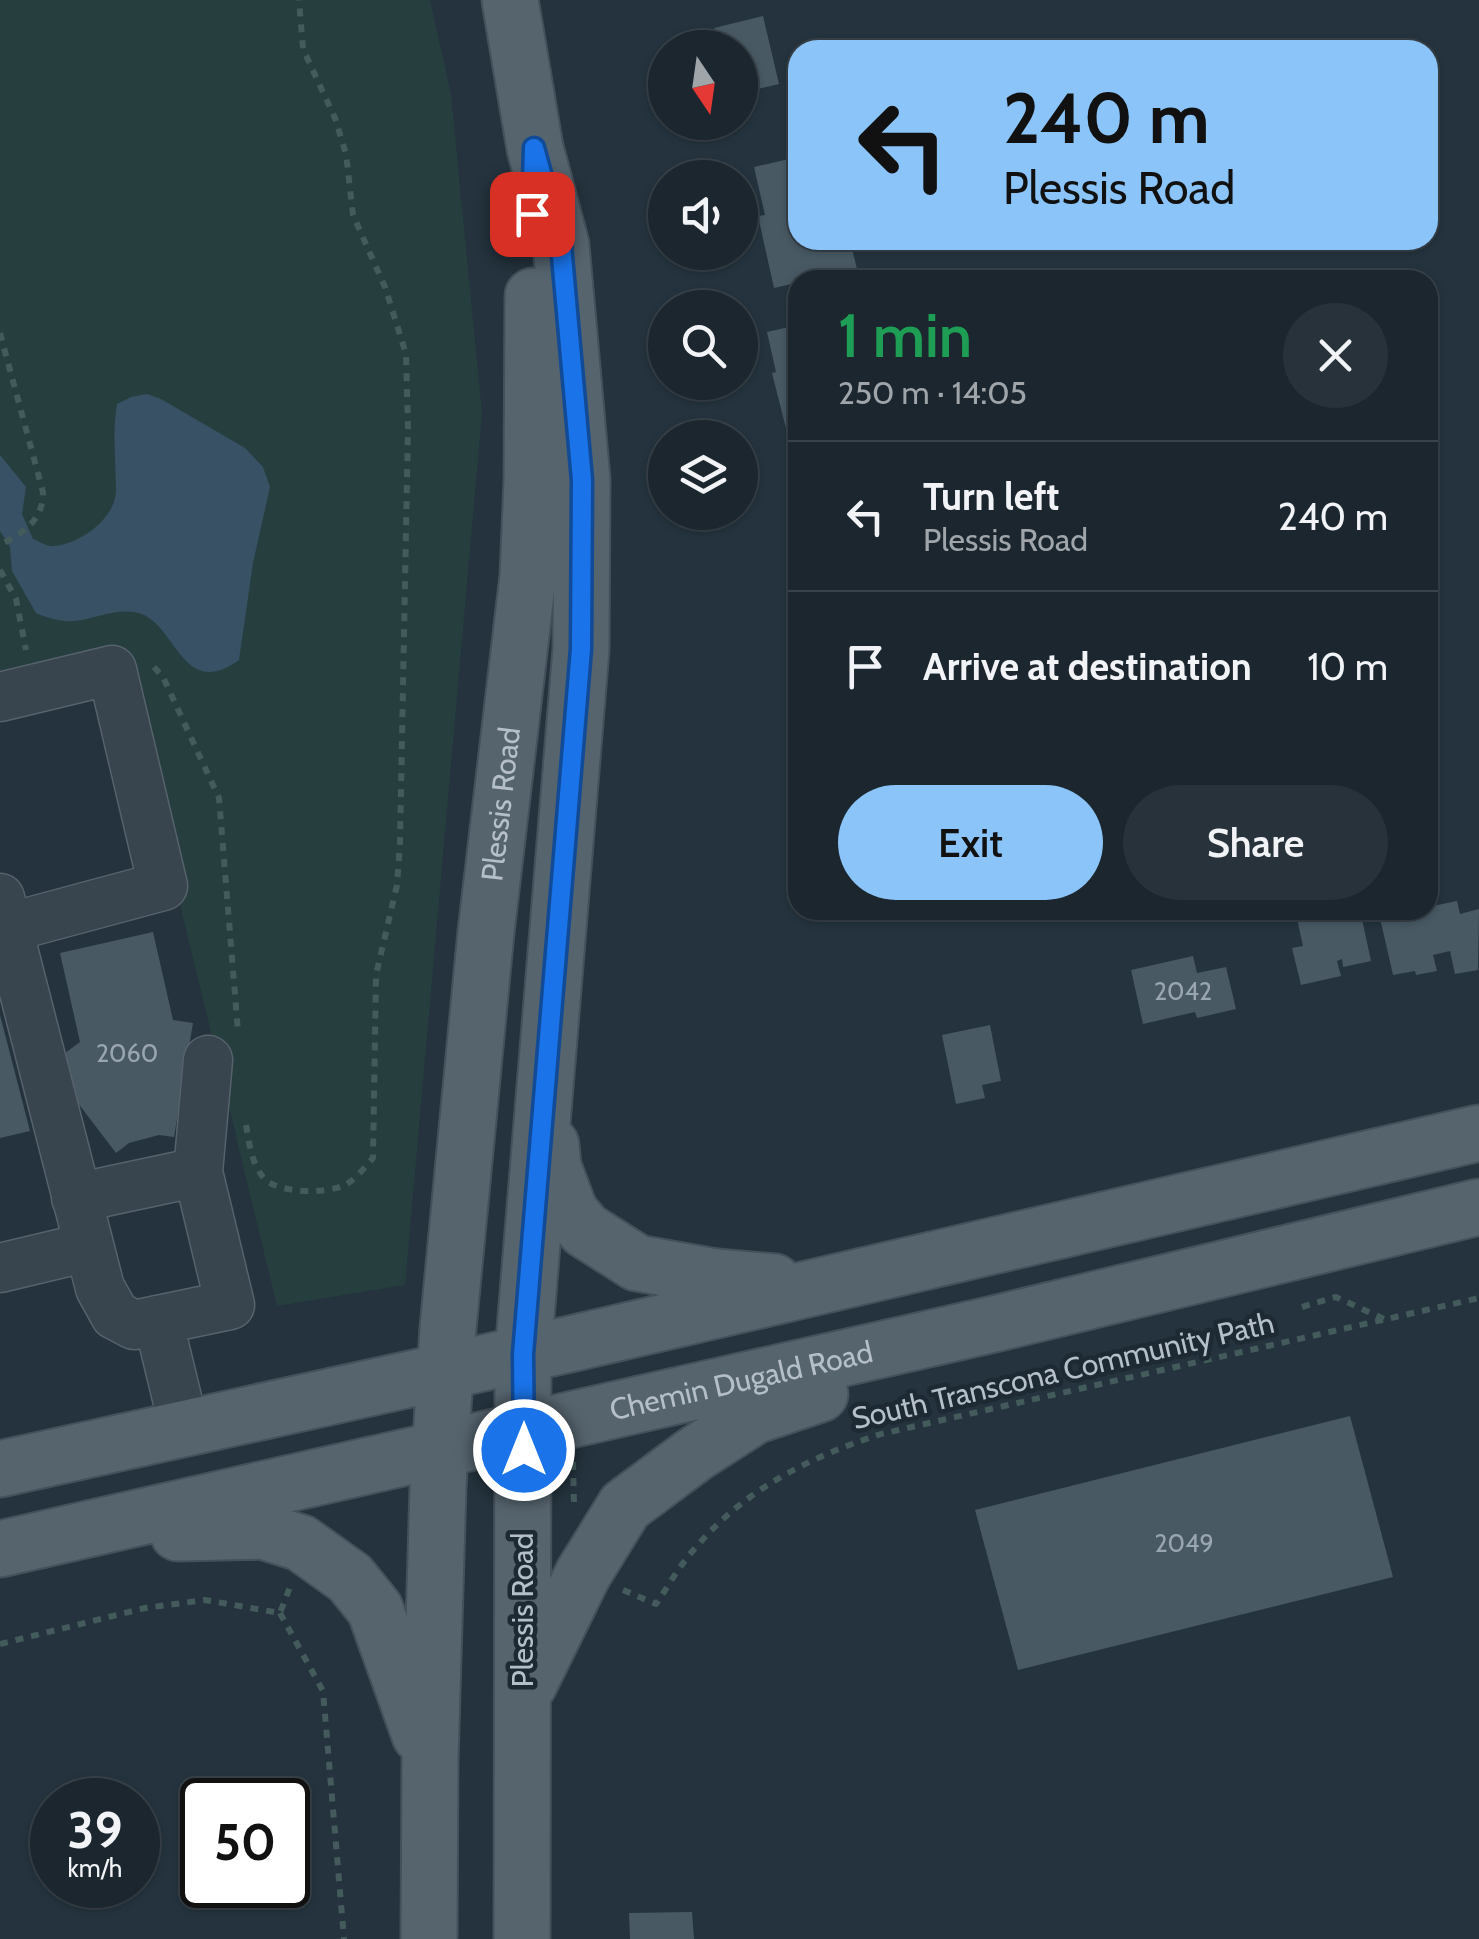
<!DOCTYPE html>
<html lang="en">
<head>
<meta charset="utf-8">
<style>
  body { margin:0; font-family:Cabin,sans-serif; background:#28323a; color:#f1f3f6; height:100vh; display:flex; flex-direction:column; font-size:38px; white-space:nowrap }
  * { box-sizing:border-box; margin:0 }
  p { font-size:32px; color:#a0a5aa }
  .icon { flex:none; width:55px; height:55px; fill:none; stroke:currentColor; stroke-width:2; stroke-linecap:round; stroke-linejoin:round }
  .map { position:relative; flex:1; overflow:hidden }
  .panel { position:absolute; left:788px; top:270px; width:650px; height:650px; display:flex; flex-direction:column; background:#1b262e; border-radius:30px; box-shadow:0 2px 8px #0004,0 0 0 2px #39434a }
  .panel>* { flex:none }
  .top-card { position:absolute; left:788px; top:40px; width:650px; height:210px; border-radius:30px; box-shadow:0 2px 8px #0004,0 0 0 2px #39434a; background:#8ac4f8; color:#111; overflow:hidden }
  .needle { width:65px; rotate:167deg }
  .buttons { position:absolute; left:648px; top:30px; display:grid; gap:20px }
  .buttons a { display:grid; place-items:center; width:110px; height:110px; border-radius:50%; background:#1b262e; box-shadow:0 2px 8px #0004,0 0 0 2px #39434a; font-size:50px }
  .speed { position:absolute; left:30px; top:1778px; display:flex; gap:20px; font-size:50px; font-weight:700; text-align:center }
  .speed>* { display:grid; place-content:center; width:130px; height:130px; border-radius:50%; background:#1b262e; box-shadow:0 2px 8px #0004,0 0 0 2px #39434a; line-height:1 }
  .speed small { font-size:25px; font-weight:400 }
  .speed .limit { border:5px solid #111; border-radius:15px; background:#fff; color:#111 }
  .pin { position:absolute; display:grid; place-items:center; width:85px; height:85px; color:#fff; margin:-42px; border-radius:20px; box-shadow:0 5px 15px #0006 }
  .me { position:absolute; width:110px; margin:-55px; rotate:0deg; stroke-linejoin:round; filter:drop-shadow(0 0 8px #0008) }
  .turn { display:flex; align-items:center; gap:35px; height:210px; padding:0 50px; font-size:45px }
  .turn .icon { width:130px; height:130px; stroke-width:2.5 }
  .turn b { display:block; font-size:70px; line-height:85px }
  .round { display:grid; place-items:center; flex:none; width:105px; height:105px; border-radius:52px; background:#28323a }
  .headline { display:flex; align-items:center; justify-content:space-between; height:170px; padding:0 50px }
  h1 { font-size:60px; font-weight:600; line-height:75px; color:#1e9e55 }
  .primary-button { display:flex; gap:20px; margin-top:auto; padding:20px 50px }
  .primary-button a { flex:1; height:115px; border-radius:60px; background:#8ac4f8; color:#111; font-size:40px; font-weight:600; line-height:115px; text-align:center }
  .primary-button a+a { background:#28323a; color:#f1f3f6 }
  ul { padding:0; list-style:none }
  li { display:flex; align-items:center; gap:30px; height:150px; padding:0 50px; border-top:2px solid #39434a }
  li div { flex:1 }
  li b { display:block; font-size:38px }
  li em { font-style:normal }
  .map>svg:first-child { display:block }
  .green { fill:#263f3e }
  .water { fill:#385165 }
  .building { fill:#485964 }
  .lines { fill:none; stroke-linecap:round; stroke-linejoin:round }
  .minor-casing { stroke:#56626c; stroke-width:51 }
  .major-casing { stroke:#44505a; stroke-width:59 }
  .path { stroke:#445b5b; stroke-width:6; stroke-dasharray:8 8; stroke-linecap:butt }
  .minor { stroke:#38444e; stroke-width:48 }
  .major { stroke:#56646e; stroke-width:55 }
  .route-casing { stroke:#114b97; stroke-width:25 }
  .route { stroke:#1a73e8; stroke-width:18 }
  .labels { text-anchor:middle; stroke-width:9; stroke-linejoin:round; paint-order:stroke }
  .number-label { font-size:25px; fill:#99a6b0 }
  .street-label { font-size:30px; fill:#b4bfc9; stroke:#1d2933 }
</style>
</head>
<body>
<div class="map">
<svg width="1479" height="1939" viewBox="0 0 1479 1939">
  <rect width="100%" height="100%" fill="#24333e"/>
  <polygon class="green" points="0,0 430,0 451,95 482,413 405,1285 277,1306 127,684 0,678"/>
  <path class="water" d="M147,394L161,399L245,448L263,467L270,487L253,563L239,660C183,700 177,628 142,614C119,606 96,619 74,621C60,622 48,618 36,613L12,571L10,547L0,531V455L26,487L22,514L33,539C40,542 47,547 55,546C81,543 115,519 116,491C116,462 112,434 117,404L131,397Z"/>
  <g class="building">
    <polygon points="763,16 779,84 740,93 740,48 719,48 714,28"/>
    <polygon points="793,158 798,175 798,240 850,240 857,269 774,288 758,216 765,215 754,167"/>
    <polygon points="798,325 798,459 794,460 772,373 776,372 767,332"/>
    <polygon points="1457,901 1460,914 1479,909 1478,970 1455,974 1450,951 1433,955 1437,971 1416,975 1415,971 1393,975 1380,918 1428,910 1428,907"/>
    <polygon points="1295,910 1360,910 1371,961 1343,967 1342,959 1337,961 1341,976 1301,985 1292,948 1303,946"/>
    <polygon points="153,932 173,1020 193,1023 174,1137 159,1135 129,1143 116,1153 49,1065 80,1042 60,953"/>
    <polygon points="1193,956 1197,973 1226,967 1236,1009 1197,1018 1195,1012 1143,1024 1131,970"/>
    <polygon points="0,1015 30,1131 0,1138"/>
    <polygon points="990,1025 1001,1081 982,1085 985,1098 956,1104 942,1035"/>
    <polygon points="1350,1416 1393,1577 1018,1670 975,1510"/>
    <polygon points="692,1912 694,1939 630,1939 629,1913"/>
  </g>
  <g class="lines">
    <g class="minor-casing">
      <g id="minor">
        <polyline points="0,697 112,670 163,886 7,928"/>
        <polyline points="0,898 100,1288 115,1315 134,1325 230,1305 198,1172 208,1060"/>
        <polyline points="76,1198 198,1172"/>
        <polyline points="0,1268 88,1247"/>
        <polyline points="158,1320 184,1427"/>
      </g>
    </g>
    <g class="major-casing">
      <g id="major">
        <polyline points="510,0 535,148 561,245 582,480 581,649 523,1354 522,1939"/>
        <polyline points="551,1145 553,1167 570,1212 585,1230 637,1263 716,1277 774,1282"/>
        <polyline points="0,1469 570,1344 1479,1133"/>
        <polyline points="178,1533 263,1531 301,1543 350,1578 375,1609 420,1735"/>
        <path id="s1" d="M0,1549L994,1324L1479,1207"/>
        <polyline points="529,1684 583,1574 625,1506 695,1454 754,1416 820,1394"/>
        <path id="s2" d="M429,1939L430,1761L438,1487L448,1328L486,932L528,576L532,482L533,296"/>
      </g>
    </g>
    <g class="path">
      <path d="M0,333L43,492C43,521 24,532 0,545"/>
      <polyline points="0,570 16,599 26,650"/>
      <polyline points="154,667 163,677 219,798 238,1032"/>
      <path d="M246,1125C249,1142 251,1162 263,1177C276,1194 326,1194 345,1185C356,1179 365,1167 373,1158L376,975L397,885L400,843L408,427L406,354L385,287L353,215L346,154L335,118L303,49L299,0"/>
      <polyline points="1302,1307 1336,1297 1384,1319"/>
      <polyline points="573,1462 574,1505"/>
      <path d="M623,1590L656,1604C669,1585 681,1563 697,1546C747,1488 810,1457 881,1434L1479,1298"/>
      <polyline points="280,1613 323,1691 344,1939"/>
      <polyline points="0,1644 145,1608 205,1600 280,1613 290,1587"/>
    </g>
    <use href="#minor" class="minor"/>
    <use href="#major" class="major"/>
  </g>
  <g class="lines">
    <g class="route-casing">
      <polyline id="route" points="524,1450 523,1354 581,649 582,480 561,245 534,148 532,214"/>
    </g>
    <use href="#route" class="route"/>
  </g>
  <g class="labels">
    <g class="number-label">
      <text x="1183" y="1000">2042</text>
      <text x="127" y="1062">2060</text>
      <text x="1184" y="1552">2049</text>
    </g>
    <g class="street-label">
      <text dy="10" stroke="none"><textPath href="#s2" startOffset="1138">Plessis Road</textPath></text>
      <text transform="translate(1063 1371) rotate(-13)" y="10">South Transcona Community Path</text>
      <text dy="10" stroke="none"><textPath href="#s1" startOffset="760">Chemin Dugald Road</textPath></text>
      <text transform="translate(523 1610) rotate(-90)" y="10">Plessis Road</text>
    </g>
  </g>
</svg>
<div class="buttons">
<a><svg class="needle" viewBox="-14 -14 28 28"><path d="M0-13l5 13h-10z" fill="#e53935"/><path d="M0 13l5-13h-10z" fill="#a0a5aa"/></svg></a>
<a><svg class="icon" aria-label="sound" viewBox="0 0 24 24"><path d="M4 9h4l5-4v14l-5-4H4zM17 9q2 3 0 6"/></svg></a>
<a><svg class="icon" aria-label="search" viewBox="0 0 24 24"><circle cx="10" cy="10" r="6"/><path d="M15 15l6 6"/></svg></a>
<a><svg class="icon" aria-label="layers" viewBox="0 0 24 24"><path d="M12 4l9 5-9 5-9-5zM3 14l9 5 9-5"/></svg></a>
</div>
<div class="speed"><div>39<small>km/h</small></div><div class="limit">50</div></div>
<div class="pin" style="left:532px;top:214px;background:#d93025"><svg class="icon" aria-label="arrive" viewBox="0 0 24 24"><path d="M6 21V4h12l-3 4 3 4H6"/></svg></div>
<svg class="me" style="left:524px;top:1450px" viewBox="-20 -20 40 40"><circle r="17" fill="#1a73e8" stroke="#fff" stroke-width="3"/><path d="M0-11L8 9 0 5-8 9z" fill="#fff"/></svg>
<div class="top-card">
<div class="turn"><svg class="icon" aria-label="left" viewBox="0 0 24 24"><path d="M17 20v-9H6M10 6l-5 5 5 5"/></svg><div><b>240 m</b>Plessis Road</div></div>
</div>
<section class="panel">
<div class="headline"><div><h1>1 min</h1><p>250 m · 14:05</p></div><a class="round"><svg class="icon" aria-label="close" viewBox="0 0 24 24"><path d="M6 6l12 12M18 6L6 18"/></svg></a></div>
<ul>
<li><svg class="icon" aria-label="left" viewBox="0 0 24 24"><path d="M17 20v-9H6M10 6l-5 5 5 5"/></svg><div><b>Turn left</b><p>Plessis Road</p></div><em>240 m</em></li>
<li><svg class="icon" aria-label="arrive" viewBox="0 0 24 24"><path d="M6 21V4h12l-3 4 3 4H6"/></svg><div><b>Arrive at destination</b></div><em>10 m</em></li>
</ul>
<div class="primary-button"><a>Exit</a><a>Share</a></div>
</section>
</div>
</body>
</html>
